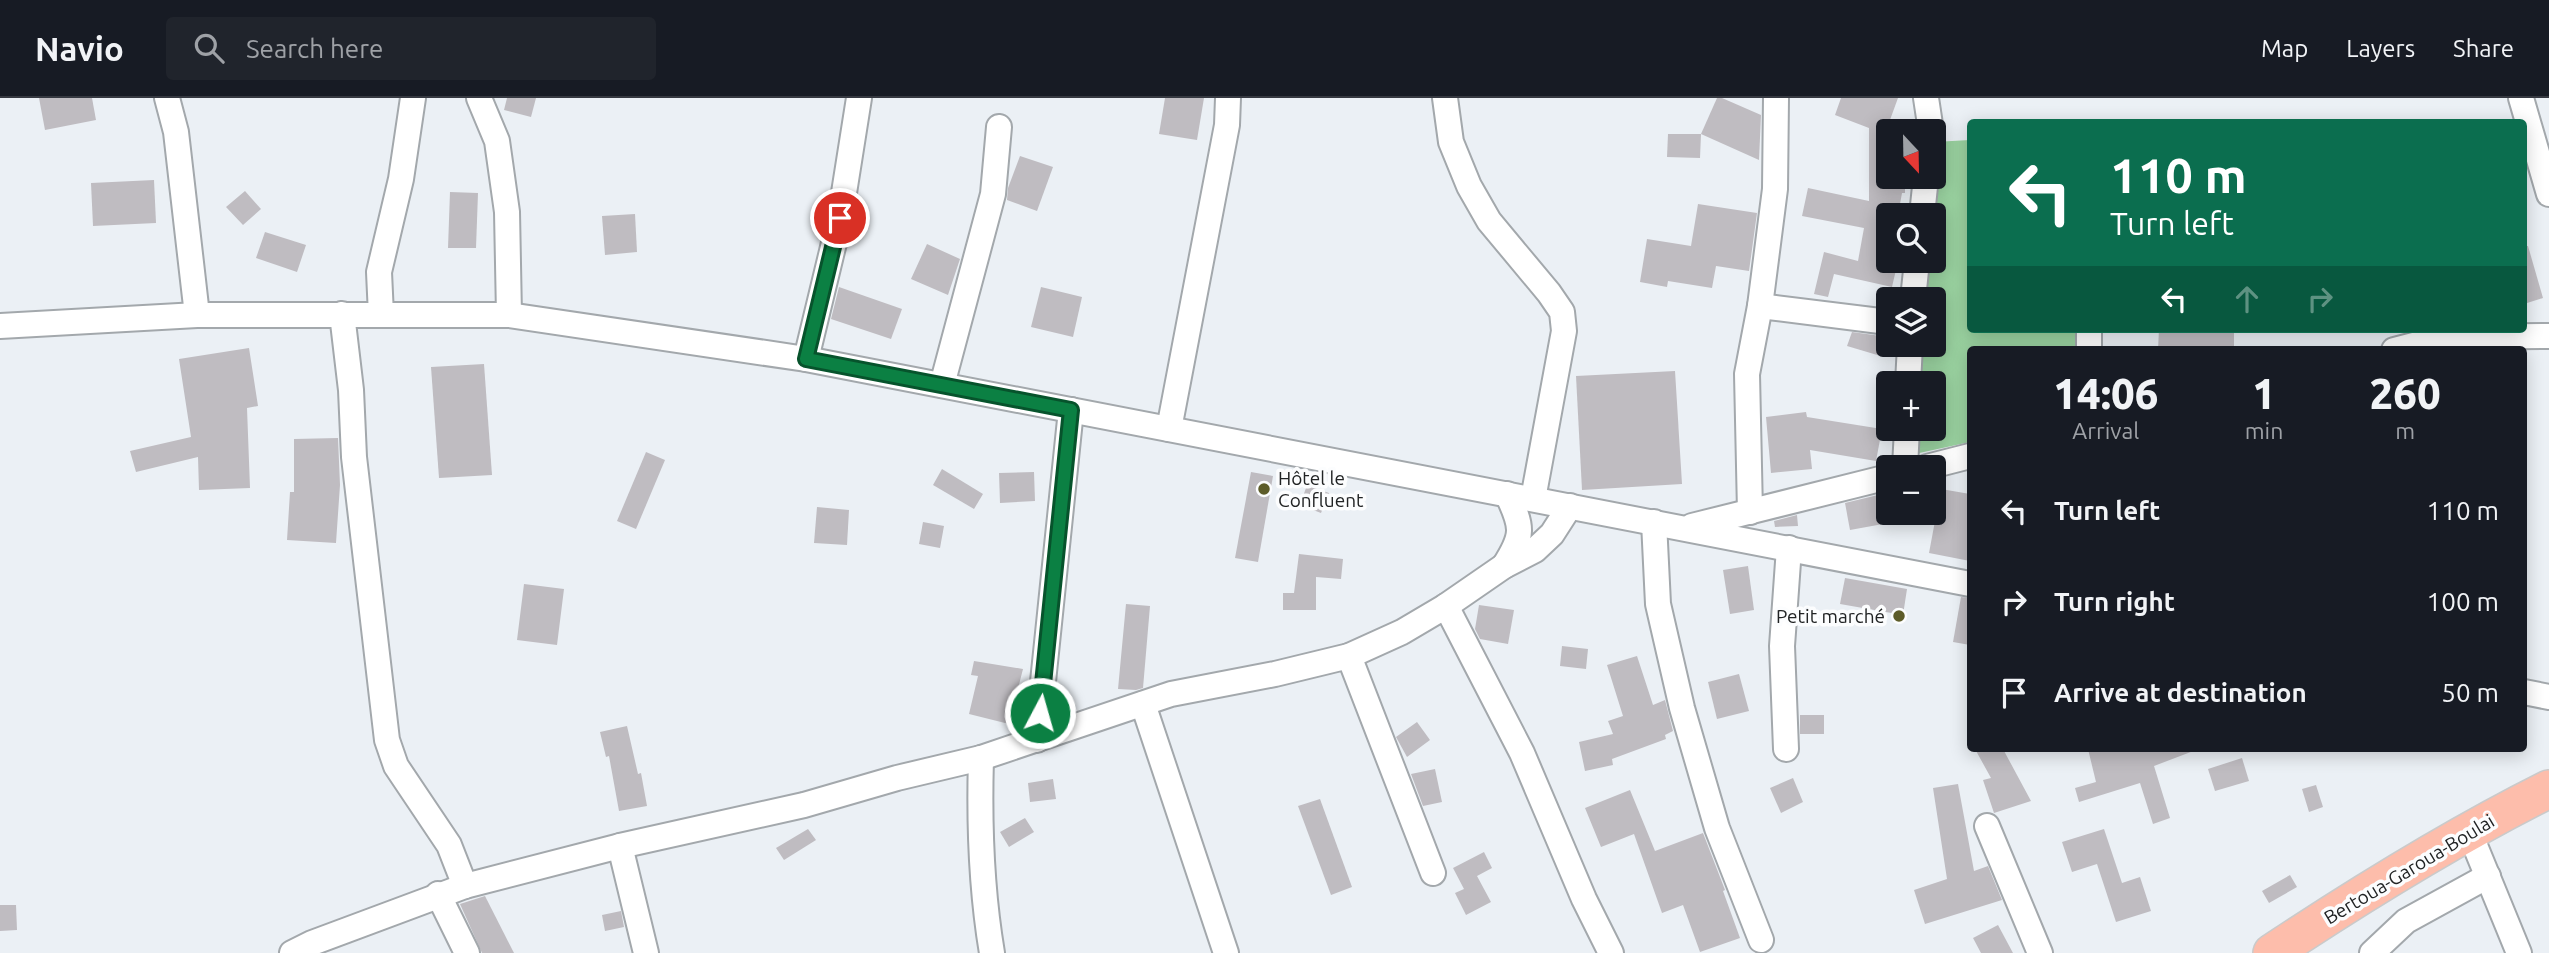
<!DOCTYPE html>
<html lang="en">
<head>
<meta charset="utf-8">
<style>
  body { margin:0; font-family:Ubuntu,sans-serif; background:#20242c; color:#f1f3f6; height:100vh; display:flex; flex-direction:column; font-size:26px; white-space:nowrap }
  * { box-sizing:border-box; margin:0 }
  p { font-size:23px; color:#9ea1a6 }
  .icon { flex:none; width:38px; height:38px; fill:none; stroke:currentColor; stroke-width:2; stroke-linecap:round; stroke-linejoin:round }
  .map { position:relative; flex:1; overflow:hidden }
  .side { position:absolute; left:1967px; top:248px; width:560px; height:406px; display:flex; flex-direction:column; background:#171b24; border-radius:7px; box-shadow:0 4px 18px #0003 }
  .side>* { flex:none }
  .top-card { position:absolute; left:1967px; top:21px; width:560px; height:214px; border-radius:7px; box-shadow:0 4px 18px #0003; background:#0b6e4f; color:#fff; overflow:hidden }
  .needle { width:46px; rotate:158deg }
  .buttons { position:absolute; left:1876px; top:21px; display:grid; gap:14px }
  .buttons a { display:grid; place-items:center; width:70px; height:70px; border-radius:7px; background:#171b24; box-shadow:0 4px 18px #0003; font-size:35px }
  .pin { position:absolute; display:grid; place-items:center; width:60px; height:60px; color:#fff; margin:-30px; border:4px solid #fff; border-radius:50%; box-shadow:0 2px 7px #0007 }
  .me { position:absolute; width:77px; margin:-38px; rotate:6deg; stroke-linejoin:round; filter:drop-shadow(0 0 5px #0008) }
  .turn { display:flex; align-items:center; gap:24px; height:147px; padding:0 28px; font-size:32px }
  .turn .icon { width:91px; height:91px; stroke-width:2.5 }
  .turn b { display:block; font-size:49px; line-height:60px }
  .lanes { display:flex; align-items:center; height:66px; padding:0 28px; background:#0003; justify-content:center; gap:35px; direction:ltr }
  .lanes .off { opacity:.35 }
  .eta { display:flex; justify-content:space-evenly; align-items:center; height:119px; text-align:center }
  .eta b { font-size:42px; font-weight:800; line-height:49px }
  ul { padding:0; list-style:none }
  li { display:flex; align-items:center; gap:21px; height:91px; padding:0 28px }
  li div { flex:1 }
  li b { display:block; font-size:26px }
  li em { font-style:normal }
  header { display:flex; align-items:center; gap:42px; box-sizing:border-box; height:98px; padding:0 35px; background:#171b24; border-bottom:2px solid #363941 }
  header strong { font-size:33px }
  nav { display:flex; gap:38px; margin-inline-start:auto; font-size:24px }
  .search { width:490px; height:63px; background:#20242c; display:flex; align-items:center; gap:18px; box-sizing:border-box; padding:0 24px; border-radius:7px; color:#9ea1a6; font-size:26px }
  .map>svg:first-child { display:block }
  .green { fill:#9ad2a0 }
  .building { fill:#bfbcc1 }
  .lines { fill:none; stroke-linecap:round; stroke-linejoin:round }
  .minor-casing { stroke:#a3a8ac; stroke-width:28 }
  .highway-casing { stroke:#cacaca; stroke-width:40 }
  .minor { stroke:#fff; stroke-width:24 }
  .highway { stroke:#fdbdab; stroke-width:37 }
  .route-casing { stroke:#07532c; stroke-width:18 }
  .route { stroke:#0b8043; stroke-width:12 }
  .poi-dot { fill:#5d5c29; stroke:#fcfdfe; stroke-width:2.5 }
  .labels { text-anchor:middle; stroke-width:7; stroke-linejoin:round; paint-order:stroke }
  .poi-label { font-size:19px; fill:#212324; stroke:#fcfdfe; text-anchor:start }
  .street-label { font-size:19px; fill:#212324; stroke:#fcfdfe }
</style>
</head>
<body>
<header>
<strong>Navio</strong>
<div class="search"><svg class="icon" aria-label="search" viewBox="0 0 24 24"><circle cx="10" cy="10" r="6"/><path d="M15 15l6 6"/></svg>Search here</div>
<nav><a>Map</a><a>Layers</a><a>Share</a></nav>
</header>
<div class="map">
<svg width="2549" height="855" viewBox="0 0 2549 855">
  <rect width="100%" height="100%" fill="#ebf0f5"/>
  <polygon class="green" points="1970,42 1970,231 2092,231 2092,252 1970,252 1970,344 1910,357 1909,331 1934,331 1934,285 1909,285 1912,247 1934,247 1934,201 1916,201 1920,163 1934,163 1934,44"/>
  <g class="building">
    <polygon points="39,0 92,0 96,22 45,32"/>
    <polygon points="507,0 536,0 531,19 504,12"/>
    <polygon points="1165,0 1204,0 1197,42 1159,36"/>
    <polygon points="1717,0 1722,0 1761,17 1759,62 1701,36"/>
    <polygon points="1841,0 1898,0 1879,52 1888,51 1888,79 1905,79 1905,95 1902,95 1898,117 1888,117 1888,163 1898,163 1892,189 1834,176 1828,199 1814,196 1824,154 1858,163 1864,130 1802,118 1808,90 1869,103 1869,30 1835,17"/>
    <polygon points="1668,36 1701,36 1700,60 1667,59"/>
    <polygon points="1020,58 1053,69 1037,113 1007,102 1008,90"/>
    <polygon points="154,82 156,125 93,128 91,85"/>
    <polygon points="245,93 261,111 243,127 226,109"/>
    <polygon points="450,94 478,95 476,150 448,150"/>
    <polygon points="1698,106 1757,115 1749,173 1716,168 1712,190 1668,183 1667,189 1640,184 1647,141 1691,148"/>
    <polygon points="635,116 637,154 605,157 602,118"/>
    <polygon points="265,134 306,147 297,174 256,160"/>
    <polygon points="927,146 960,161 948,197 911,181"/>
    <polygon points="2524,148 2528,148 2543,200 2524,206"/>
    <polygon points="839,189 902,211 891,241 831,221"/>
    <polygon points="1041,189 1082,199 1073,239 1031,229"/>
    <polygon points="2159,231 2234,231 2234,252 2158,252"/>
    <polygon points="1852,234 1888,239 1884,259 1847,248"/>
    <polygon points="249,250 258,308 247,310 250,390 199,392 198,359 136,374 130,353 191,339 179,261"/>
    <polygon points="484,266 492,377 439,380 431,269"/>
    <polygon points="1675,273 1682,386 1582,392 1576,278"/>
    <polygon points="1806,314 1807,319 1882,331 1876,363 1810,352 1812,371 1771,375 1766,319"/>
    <polygon points="338,340 340,387 336,445 287,442 290,394 294,394 294,341"/>
    <polygon points="646,354 665,362 636,431 617,423"/>
    <polygon points="942,371 983,396 974,411 933,387"/>
    <polygon points="1034,374 1035,403 1000,405 999,375"/>
    <polygon points="1251,374 1273,378 1258,464 1235,460"/>
    <polygon points="1307,387 1329,395 1321,415 1300,407"/>
    <polygon points="1941,391 1970,396 1970,463 1929,455"/>
    <polygon points="1878,397 1883,426 1850,432 1845,405"/>
    <polygon points="817,409 849,412 847,447 814,445"/>
    <polygon points="1797,417 1798,428 1775,429 1774,423"/>
    <polygon points="923,424 944,428 940,450 919,446"/>
    <polygon points="1299,456 1343,461 1341,481 1316,479 1316,512 1283,512 1283,495 1294,495"/>
    <polygon points="1748,468 1754,512 1730,516 1723,472"/>
    <polygon points="1845,480 1907,491 1903,517 1840,506"/>
    <polygon points="524,486 564,491 557,547 517,542"/>
    <polygon points="1961,499 1970,500 1970,547 1953,544"/>
    <polygon points="1126,506 1150,508 1143,590 1136,592 1118,591"/>
    <polygon points="1479,507 1514,512 1508,546 1480,541 1475,531"/>
    <polygon points="1562,548 1588,551 1586,571 1560,568"/>
    <polygon points="1637,558 1653,607 1665,602 1673,633 1665,637 1666,641 1612,661 1613,667 1585,673 1579,644 1613,636 1608,623 1623,618 1607,567"/>
    <polygon points="974,563 1023,571 1009,626 969,616 978,578 971,577"/>
    <polygon points="1739,576 1749,613 1717,621 1708,584"/>
    <rect x="1800" y="617" width="24" height="19"/>
    <polygon points="1417,624 1430,642 1407,659 1396,639"/>
    <polygon points="627,628 638,676 641,675 647,708 619,713 609,658 606,659 600,634"/>
    <polygon points="1975,651 2003,651 2031,703 1994,715 1983,682 1991,680"/>
    <polygon points="2088,651 2195,651 2196,652 2154,668 2170,720 2153,726 2140,685 2079,704 2075,690 2096,684"/>
    <polygon points="2242,660 2249,683 2215,693 2208,671"/>
    <polygon points="1435,671 1442,704 1423,708 1411,676"/>
    <polygon points="1793,680 1803,704 1781,715 1770,690"/>
    <polygon points="1053,681 1056,701 1030,704 1028,685"/>
    <polygon points="1958,686 1974,773 1988,768 2002,802 1925,826 1914,792 1947,781 1933,690"/>
    <polygon points="2316,687 2323,709 2309,714 2302,691"/>
    <polygon points="1630,692 1655,753 1703,735 1725,792 1723,793 1740,840 1700,854 1683,807 1662,815 1634,736 1601,749 1585,710"/>
    <polygon points="1320,701 1352,789 1331,797 1298,708"/>
    <polygon points="1025,720 1034,734 1009,749 1000,734"/>
    <polygon points="808,731 816,742 784,762 776,750"/>
    <polygon points="2104,731 2122,785 2140,779 2151,813 2116,824 2097,766 2072,774 2062,744"/>
    <polygon points="1484,754 1492,770 1477,778 1491,804 1466,817 1455,795 1464,791 1453,770"/>
    <polygon points="2290,777 2297,789 2269,805 2262,793"/>
    <polygon points="485,798 514,855 482,855 460,806"/>
    <polygon points="0,807 16,807 17,832 0,833"/>
    <polygon points="621,813 624,829 605,833 602,817"/>
    <polygon points="1998,827 2013,855 1981,855 1973,840"/>
  </g>
  <g class="lines">
    <g class="minor-casing">
      <g id="minor">
        <polyline points="167,0 176,34 197,217"/>
        <polyline points="479,0 497,43 507,114 509,217"/>
        <polyline points="1445,0 1451,44 1469,88 1489,123 1549,195 1562,214 1564,233 1533,401"/>
        <polyline points="1926,0 1931,33"/>
        <polyline points="2521,0 2549,96"/>
        <polyline points="1922,117 1926,79"/>
        <polyline points="1913,201 1917,163"/>
        <polyline points="1760,208 1888,224"/>
        <polyline points="342,216 351,292 354,359 387,642 396,668 449,747 465,788"/>
        <polyline points="381,217 379,174 401,81 413,0"/>
        <polyline points="0,228 197,217 509,217 806,261 1970,486"/>
        <polyline points="2089,231 2089,252"/>
        <polyline points="2394,252 2444,239 2549,238"/>
        <polyline points="806,261 840,120 859,0"/>
        <polyline points="1908,285 1910,247"/>
        <polyline points="942,287 993,96 999,29"/>
        <polyline points="1169,331 1227,27 1228,0"/>
        <polyline points="1905,369 1907,331"/>
        <polyline points="1927,369 1970,358"/>
        <polyline points="1750,414 1747,276 1760,208 1775,91 1776,0"/>
        <polyline points="1654,424 1658,506 1682,610 1717,730 1761,842"/>
        <polyline points="1692,428 1888,379"/>
        <path d="M1504,468C1524,437 1523,429 1507,396"/>
        <polyline points="1446,508 1522,655 1584,801 1611,855"/>
        <polyline points="1349,558 1433,775"/>
        <polyline points="2524,594 2549,599"/>
        <polyline points="1143,606 1226,855"/>
        <polyline points="1037,642 1071,312"/>
        <polyline points="1786,651 1782,548 1789,450"/>
        <path d="M981,660C979,726 981,790 992,855"/>
        <polyline points="1987,728 2040,855"/>
        <polyline points="2469,733 2519,855"/>
        <polyline points="620,748 646,855"/>
        <polyline points="438,796 467,855"/>
        <polyline points="292,855 312,845 465,788 620,748 804,707 897,680 981,660 1171,596 1275,576 1349,558 1402,534 1446,508 1504,468 1535,452 1552,436 1570,408"/>
        <polyline points="2372,855 2406,823 2488,778"/>
      </g>
    </g>
    <g class="highway-casing">
      <path id="highway" d="M2272,855C2361,796 2453,739 2549,691"/>
    </g>
    <use href="#minor" class="minor"/>
    <use href="#highway" class="highway"/>
  </g>
  <g class="lines">
    <g class="route-casing">
      <polyline id="route" points="840,120 806,261 1071,312 1040,615"/>
    </g>
    <use href="#route" class="route"/>
  </g>
  <g class="poi-dot">
    <circle cx="1264" cy="391" r="7"/>
    <circle cx="1899" cy="518" r="7"/>
  </g>
  <g class="labels">
    <g class="poi-label">
      <text x="1278" y="387">Hôtel le<tspan x="1278" dy="22">Confluent</tspan></text>
      <text x="1885" y="525" text-anchor="end">Petit marché</text>
    </g>
    <g class="street-label">
      <text transform="translate(2409 771) rotate(-31)" y="7">Bertoua-Garoua-Boulai</text>
    </g>
  </g>
</svg>
<div class="buttons">
<a><svg class="needle" viewBox="-14 -14 28 28"><path d="M0-13l5 13h-10z" fill="#e53935"/><path d="M0 13l5-13h-10z" fill="#9ea1a6"/></svg></a>
<a><svg class="icon" aria-label="search" viewBox="0 0 24 24"><circle cx="10" cy="10" r="6"/><path d="M15 15l6 6"/></svg></a>
<a><svg class="icon" aria-label="layers" viewBox="0 0 24 24"><path d="M12 4l9 5-9 5-9-5zM3 14l9 5 9-5"/></svg></a>
<a>+</a>
<a>−</a>
</div>
<div class="pin" style="left:840px;top:120px;background:#d93025"><svg class="icon" aria-label="arrive" viewBox="0 0 24 24"><path d="M6 21V4h12l-3 4 3 4H6"/></svg></div>
<svg class="me" style="left:1040px;top:615px" viewBox="-20 -20 40 40"><circle r="17" fill="#0b8043" stroke="#fff" stroke-width="3"/><path d="M0-11L8 9 0 5-8 9z" fill="#fff"/></svg>
<div class="top-card">
<div class="turn"><svg class="icon" aria-label="left" viewBox="0 0 24 24"><path d="M17 20v-9H6M10 6l-5 5 5 5"/></svg><div><b>110 m</b>Turn left</div></div>
<div class="lanes"><svg class="icon" aria-label="left" viewBox="0 0 24 24"><path d="M17 20v-9H6M10 6l-5 5 5 5"/></svg><svg class="icon off" aria-label="ahead" viewBox="0 0 24 24"><path d="M12 20V5M6 11l6-6 6 6"/></svg><svg class="icon off" aria-label="right" viewBox="0 0 24 24"><path d="M7 20v-9h11M14 6l5 5-5 5"/></svg></div>
</div>
<section class="side">
<div class="eta">
<div><b>14:06</b><p>Arrival</p></div>
<div><b>1</b><p>min</p></div>
<div><b>260</b><p>m</p></div>
</div>
<ul>
<li><svg class="icon" aria-label="left" viewBox="0 0 24 24"><path d="M17 20v-9H6M10 6l-5 5 5 5"/></svg><div><b>Turn left</b></div><em>110 m</em></li>
<li><svg class="icon" aria-label="right" viewBox="0 0 24 24"><path d="M7 20v-9h11M14 6l5 5-5 5"/></svg><div><b>Turn right</b></div><em>100 m</em></li>
<li><svg class="icon" aria-label="arrive" viewBox="0 0 24 24"><path d="M6 21V4h12l-3 4 3 4H6"/></svg><div><b>Arrive at destination</b></div><em>50 m</em></li>
</ul>
</section>
</div>
</body>
</html>
